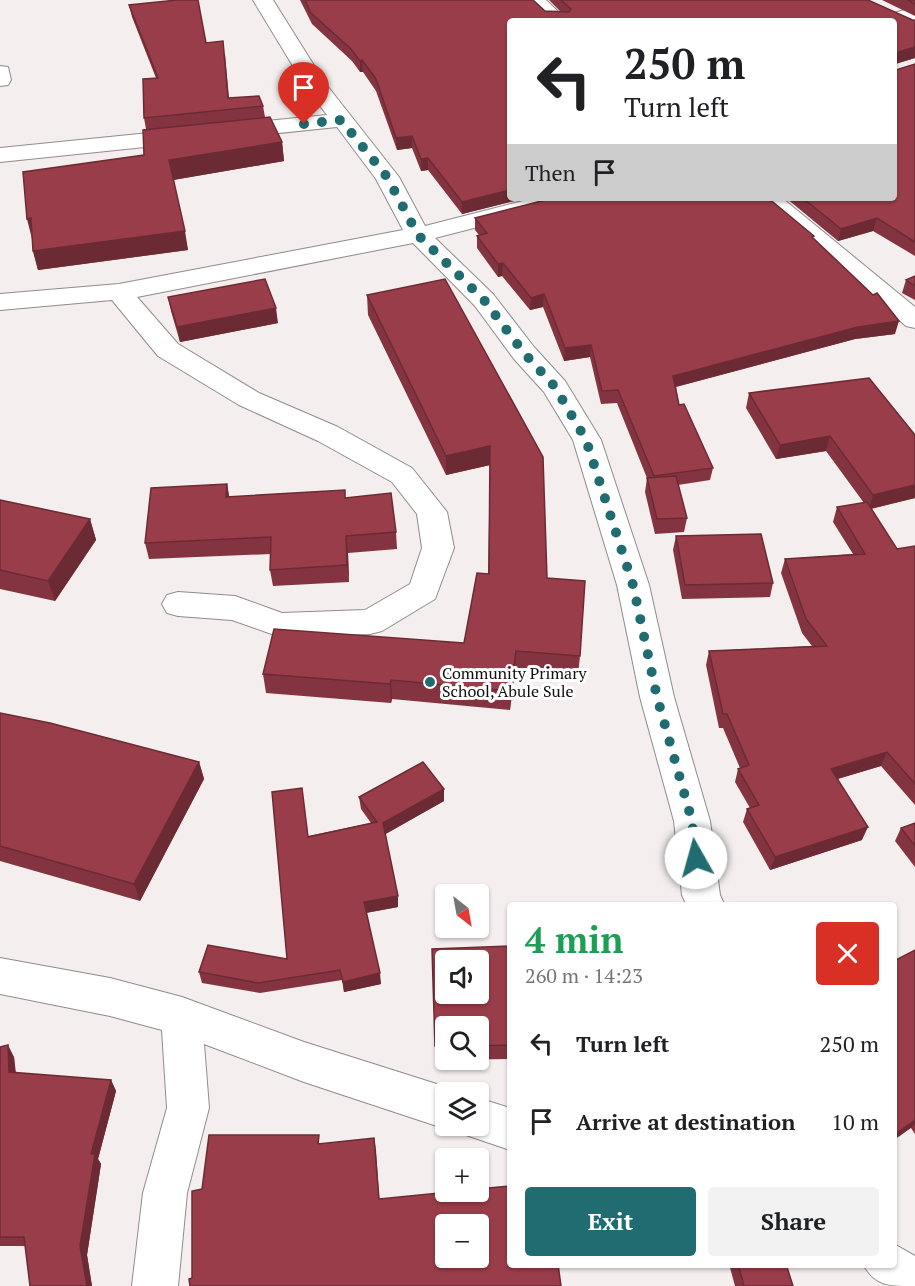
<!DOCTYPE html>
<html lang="en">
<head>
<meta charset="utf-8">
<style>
  body { margin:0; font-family:"PT Serif",serif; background:#f2f2f2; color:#202124; height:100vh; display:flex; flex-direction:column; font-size:22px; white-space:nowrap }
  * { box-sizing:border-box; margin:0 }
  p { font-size:20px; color:#757577 }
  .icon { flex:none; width:33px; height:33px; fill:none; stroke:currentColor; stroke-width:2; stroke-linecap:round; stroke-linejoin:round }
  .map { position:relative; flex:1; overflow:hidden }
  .details { position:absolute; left:507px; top:902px; width:390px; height:366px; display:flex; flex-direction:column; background:#fff; border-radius:6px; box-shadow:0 2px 4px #0004 }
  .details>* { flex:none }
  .banner { position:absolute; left:507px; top:18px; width:390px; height:183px; border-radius:6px; box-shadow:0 2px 4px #0004; background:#fff; color:#202124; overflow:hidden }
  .needle { width:39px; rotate:149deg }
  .fabs { position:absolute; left:435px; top:884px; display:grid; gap:12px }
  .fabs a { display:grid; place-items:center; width:54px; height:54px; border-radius:6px; background:#fff; box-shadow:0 2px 4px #0004; font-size:30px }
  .pin { position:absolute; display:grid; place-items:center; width:51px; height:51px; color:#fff; margin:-62px -26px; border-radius:50% 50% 50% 0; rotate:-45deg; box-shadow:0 0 6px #0007 }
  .pin .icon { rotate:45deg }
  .me { position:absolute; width:66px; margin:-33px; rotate:353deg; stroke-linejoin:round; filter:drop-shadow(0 0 4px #0008) }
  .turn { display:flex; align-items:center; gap:21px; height:126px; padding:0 18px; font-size:27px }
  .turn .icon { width:78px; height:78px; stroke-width:2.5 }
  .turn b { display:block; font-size:42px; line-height:51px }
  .then { display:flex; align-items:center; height:57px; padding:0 18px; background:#0003; gap:12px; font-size:22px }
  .round { display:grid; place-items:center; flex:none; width:63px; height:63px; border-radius:6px; background:#f2f2f2 }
  .overview { display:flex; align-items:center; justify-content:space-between; height:102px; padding:0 18px }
  h1 { font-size:36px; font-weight:600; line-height:45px; color:#1e9e55 }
  .primary-button { display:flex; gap:12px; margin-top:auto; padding:12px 18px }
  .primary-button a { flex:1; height:69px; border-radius:6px; background:#206c70; color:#fff; font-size:24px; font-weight:600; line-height:69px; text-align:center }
  .primary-button a+a { background:#f2f2f2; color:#202124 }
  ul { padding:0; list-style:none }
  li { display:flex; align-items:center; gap:18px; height:78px; padding:0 18px }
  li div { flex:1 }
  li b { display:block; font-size:22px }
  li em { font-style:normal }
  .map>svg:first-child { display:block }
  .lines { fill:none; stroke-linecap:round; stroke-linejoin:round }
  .minor-casing { stroke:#918b8c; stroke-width:2 }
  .minor { fill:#fff; fill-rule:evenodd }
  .wall { fill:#843440; fill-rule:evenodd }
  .shaded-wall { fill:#6c2b34 }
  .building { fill:#9a3d4a; stroke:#6c2b34; stroke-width:1.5; fill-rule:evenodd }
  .route { stroke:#206c70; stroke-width:10; stroke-dasharray:0 18 }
  .poi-dot { fill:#206c70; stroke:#fff; stroke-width:2 }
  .labels { text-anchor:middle; stroke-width:6; stroke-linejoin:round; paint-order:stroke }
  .poi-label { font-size:16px; fill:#100e0e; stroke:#fff; text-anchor:start }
</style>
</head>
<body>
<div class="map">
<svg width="915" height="1286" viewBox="0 0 915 1286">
  <rect width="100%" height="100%" fill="#f4eeee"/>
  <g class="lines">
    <g class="minor-casing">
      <g id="minor">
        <polygon points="253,0 273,0 325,83 399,177 425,226 535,198 575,198 571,203 435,238 493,294 534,347 565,381 601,440 649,585 674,697 710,821 720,895 724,904 686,904 682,895 674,821 640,697 617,585 573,440 544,392 514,359 475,306 413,243 137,297 178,344 259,393 338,427 412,468 447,512 454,548 435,599 382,631 370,634 280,637 232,620 178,616 167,613 162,604 167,595 178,592 235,596 282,613 365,610 410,584 422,548 417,514 392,482 318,441 239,405 158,356 112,300 0,310 0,294 119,284 403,230 376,179 337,127 0,162 0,148 327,115 305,86"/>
        <polygon points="524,0 546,0 568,21 546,21"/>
        <polygon points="915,7 915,19 894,25 894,21 884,19 887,15"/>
        <polygon points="0,66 8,67 11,80 8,85 0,86"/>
        <polygon points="755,198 782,198 915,307 915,328 906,326"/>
        <polygon points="0,958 110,978 182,997 304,1042 446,1087 458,1092 446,1092 446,1125 456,1125 446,1129 304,1082 204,1044 209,1108 187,1193 178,1286 132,1286 143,1193 167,1108 162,1030 110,1016 0,994"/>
        <polygon points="478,1098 510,1108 510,1150 463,1134 459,1125 478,1125"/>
        <path d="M894,1244L915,1256V1286C888,1286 875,1286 863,1264H894Z"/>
      </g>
    </g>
    <use href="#minor" class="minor"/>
  </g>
  <g class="wall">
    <polygon points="300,0 533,0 545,11 561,12 549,0 868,0 915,21 915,58 896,64 896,70 915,64 915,256 873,231 838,241 786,198 894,198 894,21 510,21 510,198 526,198 462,214 428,170 421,171 412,148 397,150 376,91 363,72 360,72 352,61 312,24"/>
    <polygon points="882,0 915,0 915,16"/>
    <polygon points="129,5 206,43 225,54 229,98 263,106 265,117 282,142 284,161 173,180 188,250 38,270 33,251 144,155 146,129 144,118 156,78 132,17"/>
    <polygon points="475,218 814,239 895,334 855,339 676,387 679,405 713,468 710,480 678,485 687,518 684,532 655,534 645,492 647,478 617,403 601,404 590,357 564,361 543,307 530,310 502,276 498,277 477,248 477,236 479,235 475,230"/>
    <polygon points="915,276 915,300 902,293 906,280"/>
    <polygon points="445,279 547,578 580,656 578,675 515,670 510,710 392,699 391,703 266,693 263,674 464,643 488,574 490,465 446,475 368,315 367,295"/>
    <polygon points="168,297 278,323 180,342 171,311"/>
    <polygon points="869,378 915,498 871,509 897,549 915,546 915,805 881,766 838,779 862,840 770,870 743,822 747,809 750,808 735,782 738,769 740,768 723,728 719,728 706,665 709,651 812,646 802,633 781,573 785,559 853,554 833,522 837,507 864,503 826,451 776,459 746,408 749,393"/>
    <polygon points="227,484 229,497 346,498 396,532 397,549 348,553 349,582 273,586 270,570 271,554 149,559 145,543"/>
    <polygon points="0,500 90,519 96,540 55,601 0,589"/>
    <polygon points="676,536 773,583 770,597 682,599 673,550"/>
    <polygon points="0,713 199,762 204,779 140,901 0,861"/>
    <polygon points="302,788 308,836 371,823 361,809 359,797 444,801 385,834 398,896 398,907 366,913 381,984 344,992 342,980 260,993 202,983 199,972 287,959"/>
    <polygon points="915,823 915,867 895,841 901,828"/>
    <path d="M510,946V1059L436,1060L432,949ZM446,1026H478V1059H446Z"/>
    <polygon points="915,950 915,1134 911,1128"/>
    <polygon points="0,1047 14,1057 16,1073 111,1080 116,1091 98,1159 101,1164 87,1255 92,1286 30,1286 25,1246 0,1246"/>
    <polygon points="624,1264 657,1264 656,1268"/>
    <polygon points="729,1264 786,1264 793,1286 735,1286"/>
  </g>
  <g class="shaded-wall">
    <polygon points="915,47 915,58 894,64 895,53"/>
    <polygon points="362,60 363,72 360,72 360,61"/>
    <polygon points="412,136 412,148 397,150 396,138"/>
    <polygon points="282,142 284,161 173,180 169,160"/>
    <polygon points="428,158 428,170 421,171 421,159"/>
    <polygon points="510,190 510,198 526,198 462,214 462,202"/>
    <polygon points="31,218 32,239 27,219"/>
    <polygon points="877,218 873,231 838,241 841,229"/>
    <polygon points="185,231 188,250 38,270 33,251"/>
    <polygon points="503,263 502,276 498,277 498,264"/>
    <polygon points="544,294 543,307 530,310 531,298"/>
    <polygon points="276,308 278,323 180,342 177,327"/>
    <polygon points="899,321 895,334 855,339 671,388 673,376 858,327"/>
    <polygon points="591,345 590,357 564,361 565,348"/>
    <polygon points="830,436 826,451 776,459 780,445"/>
    <polygon points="490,446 490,465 446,475 446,456"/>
    <polygon points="227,484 230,501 226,497"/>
    <polygon points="915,485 915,498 869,509 873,495"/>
    <polygon points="90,519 96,540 55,601 48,581"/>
    <polygon points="346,536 348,553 349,582 347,565"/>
    <polygon points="516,651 515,670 510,710 511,691"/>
    <polygon points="391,680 392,699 391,703 390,684"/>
    <polygon points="887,752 881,766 826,782 831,769"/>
    <polygon points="199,762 204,779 140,901 134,884"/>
    <polygon points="444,789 444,801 384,835 383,823"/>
    <polygon points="868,827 862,840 770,870 775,857"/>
    <polygon points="398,896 398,907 365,913 364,902"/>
    <polygon points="380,973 381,984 344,992 343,982"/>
    <polygon points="8,1045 14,1057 16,1083 9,1072"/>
    <polygon points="111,1080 116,1091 98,1159 101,1164 87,1255 92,1286 87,1286 80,1246 91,1154"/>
    <polygon points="915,1120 915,1123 911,1128 894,1140 894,1135"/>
    <polygon points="374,1138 376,1150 380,1211 379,1199"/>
  </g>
  <g class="building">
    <polygon points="177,0 198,0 206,43 223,41 228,98 259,96 263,106 144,118 143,79 158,78 129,5"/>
    <polygon points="305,0 533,0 545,11 569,12 571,9 561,0 868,0 915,21 915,47 895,53 896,70 915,64 915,242 877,218 841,229 803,198 894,198 894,21 510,21 510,190 462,202 428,158 421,159 412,136 396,138 376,79 362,60 360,61 351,49 311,13"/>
    <polygon points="908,0 915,0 915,4"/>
    <polygon points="270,117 282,142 169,160 185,231 33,251 31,218 27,219 23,172 144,155 143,130"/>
    <polygon points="553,198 768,198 814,236 812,237 873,295 877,293 899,321 858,327 673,376 679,405 684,404 713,468 654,476 618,390 602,391 591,345 565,348 544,294 531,298 503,263 498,264 477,236 487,233 475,218"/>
    <polygon points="915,276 915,286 906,280"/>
    <polygon points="265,279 276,308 177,327 168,297"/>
    <polygon points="445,279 543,457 547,578 585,581 580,656 516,651 511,691 391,680 390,684 263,674 274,629 464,643 477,573 489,574 490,446 446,456 367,295"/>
    <polygon points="869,378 915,435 915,485 873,495 830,436 780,445 749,393"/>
    <polygon points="676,476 687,518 657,519 647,478"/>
    <polygon points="227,484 226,497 345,490 345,498 391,493 396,532 346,536 347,565 270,570 271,537 145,543 151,488"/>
    <polygon points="0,500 90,519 48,581 0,570"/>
    <polygon points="867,502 897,549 915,546 915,784 887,752 831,769 868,827 775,857 747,809 759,805 738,769 749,765 727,714 723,714 709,651 827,646 806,619 785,559 865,554 837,507"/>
    <polygon points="761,534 773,583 685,585 676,536"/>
    <polygon points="0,713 50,723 199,762 134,884 0,846"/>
    <polygon points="423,762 444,789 383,823 398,896 364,902 380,973 343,982 340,970 258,983 199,972 208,945 287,959 272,792 302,788 308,837 377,822 359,797"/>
    <polygon points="915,823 915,846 901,828"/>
    <path d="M510,946V1045L478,1046V1026H446V1046H435L432,949ZM446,960H478V993H446Z"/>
    <polygon points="915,950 915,1120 894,1135 894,961"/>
    <polygon points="8,1045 9,1072 111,1080 91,1154 95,1154 80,1246 87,1286 30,1286 24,1237 0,1237 0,1047"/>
    <path d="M209,1135H319L318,1144L374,1138L379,1199L460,1191H478V1189L510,1186V1264H558L561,1286H190L189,1279L192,1278V1191L202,1189ZM446,1224H478V1257H446Z"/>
    <polygon points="738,1264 786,1264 793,1286 744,1286"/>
  </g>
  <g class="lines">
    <polyline class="route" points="304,124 341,120 387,177 418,235 484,300 524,353 555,387 586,440 633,585 657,697 692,821 696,858"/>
  </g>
  <circle class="poi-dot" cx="430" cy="682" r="6"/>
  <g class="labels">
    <g class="poi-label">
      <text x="442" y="679">Community Primary<tspan x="442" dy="18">School, Abule Sule</tspan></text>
    </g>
  </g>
</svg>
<div class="fabs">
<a><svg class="needle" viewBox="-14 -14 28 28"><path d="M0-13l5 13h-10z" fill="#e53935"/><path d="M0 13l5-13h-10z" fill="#757577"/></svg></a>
<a><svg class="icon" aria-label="sound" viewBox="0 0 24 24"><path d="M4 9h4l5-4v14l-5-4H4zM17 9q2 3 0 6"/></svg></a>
<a><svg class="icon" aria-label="search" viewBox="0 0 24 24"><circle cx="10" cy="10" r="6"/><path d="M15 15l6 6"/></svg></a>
<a><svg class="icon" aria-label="layers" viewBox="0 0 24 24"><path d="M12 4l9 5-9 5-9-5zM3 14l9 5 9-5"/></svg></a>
<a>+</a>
<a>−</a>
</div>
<div class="pin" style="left:304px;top:124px;background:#d93025"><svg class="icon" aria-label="arrive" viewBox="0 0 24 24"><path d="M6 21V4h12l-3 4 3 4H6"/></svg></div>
<svg class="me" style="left:696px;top:858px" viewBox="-20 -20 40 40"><circle r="19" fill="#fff"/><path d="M0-13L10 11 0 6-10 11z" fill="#206c70"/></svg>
<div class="banner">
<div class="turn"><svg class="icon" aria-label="left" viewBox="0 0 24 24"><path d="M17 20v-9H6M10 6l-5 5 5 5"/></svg><div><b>250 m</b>Turn left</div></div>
<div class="then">Then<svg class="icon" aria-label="arrive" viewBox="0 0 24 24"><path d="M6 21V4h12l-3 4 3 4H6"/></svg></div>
</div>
<section class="details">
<div class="overview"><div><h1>4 min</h1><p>260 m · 14:23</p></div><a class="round" style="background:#d93025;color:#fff"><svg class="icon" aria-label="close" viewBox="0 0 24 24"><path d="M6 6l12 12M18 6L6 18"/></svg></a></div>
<ul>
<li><svg class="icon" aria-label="left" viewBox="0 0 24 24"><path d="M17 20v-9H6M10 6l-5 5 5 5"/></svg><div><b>Turn left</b></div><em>250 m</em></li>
<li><svg class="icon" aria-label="arrive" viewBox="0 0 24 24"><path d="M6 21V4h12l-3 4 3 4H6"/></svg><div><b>Arrive at destination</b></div><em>10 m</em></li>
</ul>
<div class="primary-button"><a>Exit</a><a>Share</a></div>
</section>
</div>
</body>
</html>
